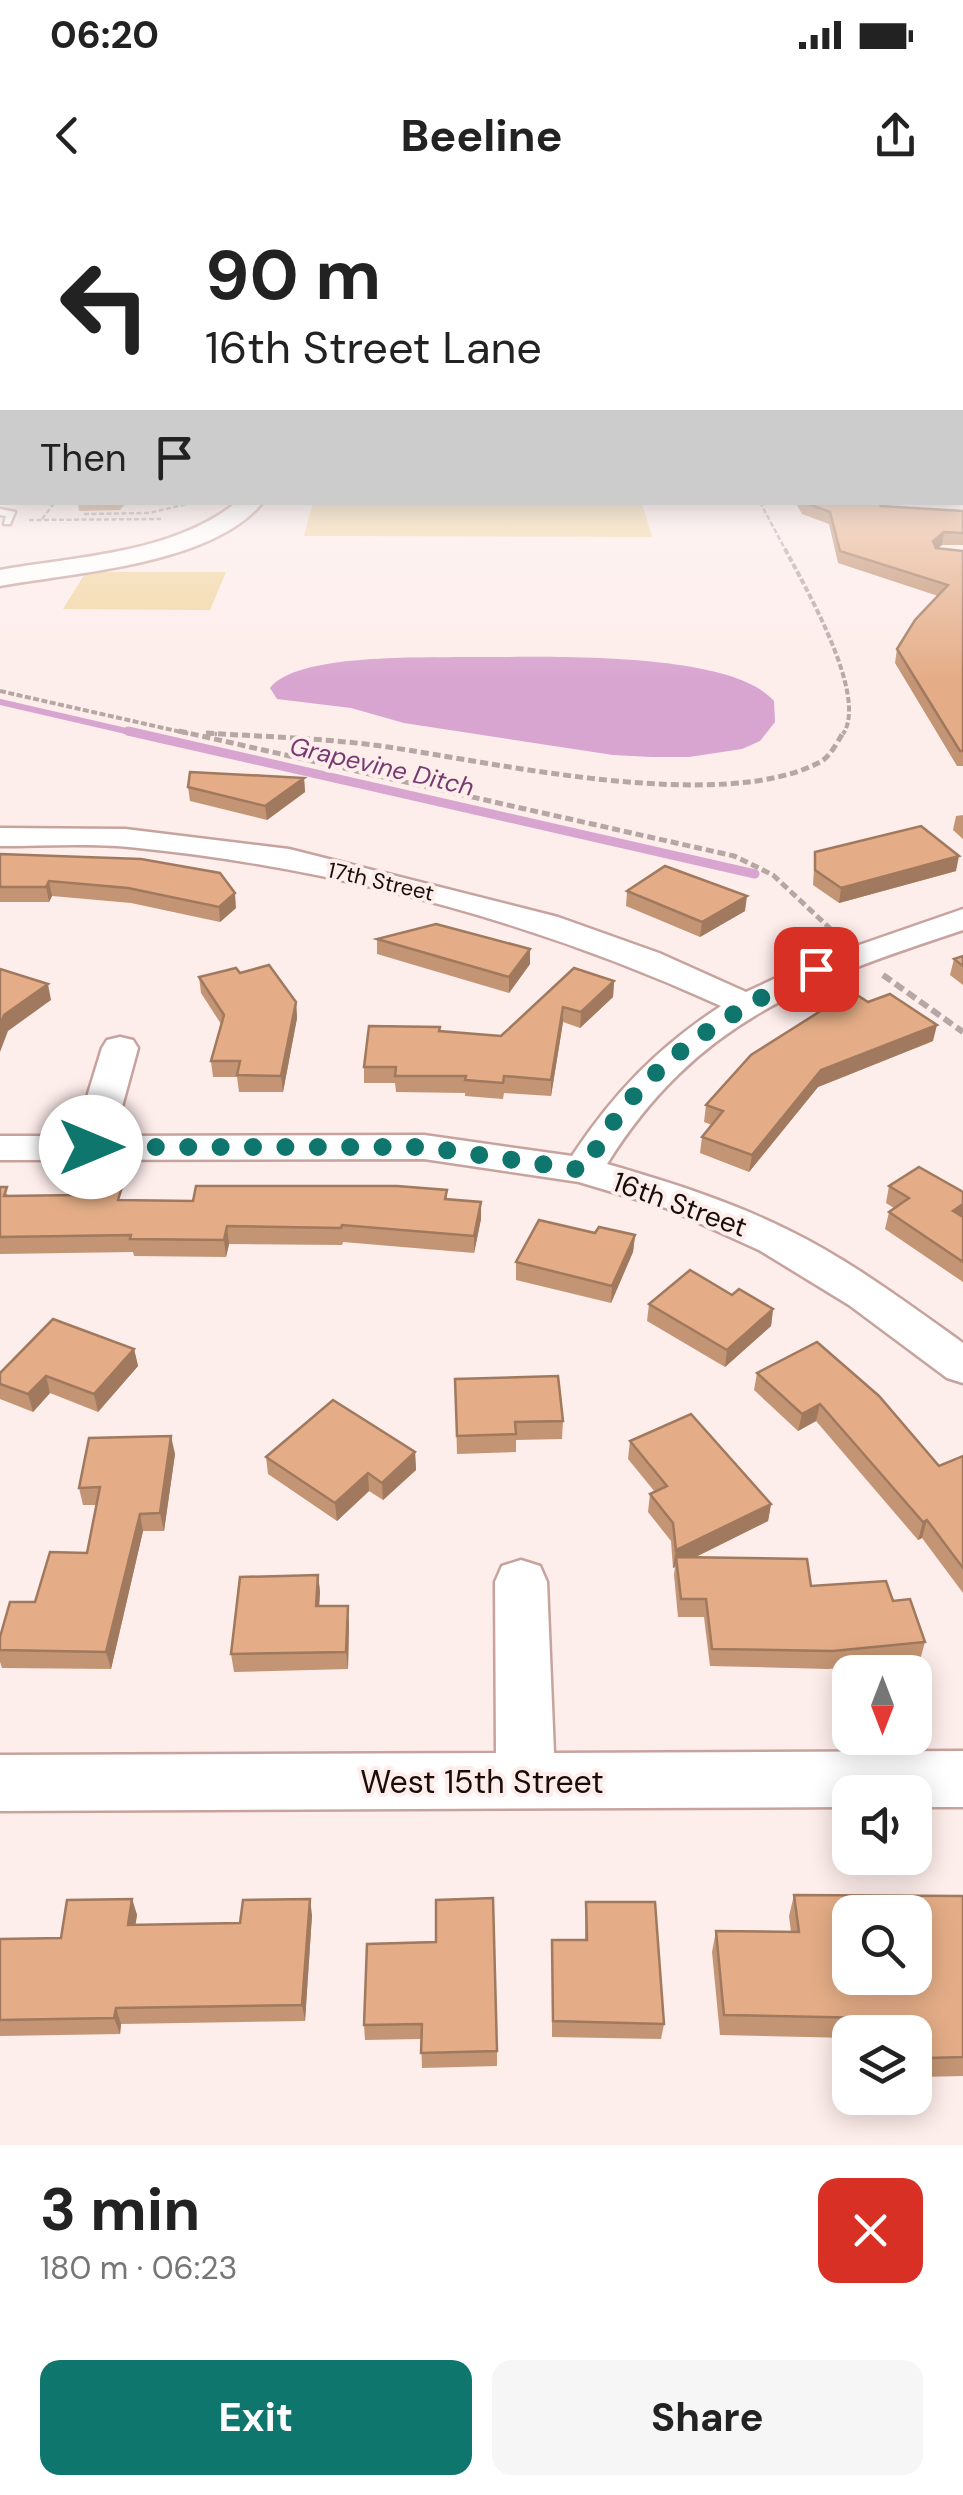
<!DOCTYPE html>
<html lang="en">
<head>
<meta charset="utf-8">
<style>
  body { margin:0; font-family:"DM Sans",sans-serif; background:#f6f6f6; color:#222; height:100vh; display:flex; flex-direction:column; font-size:38px; white-space:nowrap }
  * { box-sizing:border-box; margin:0 }
  p { font-size:32px; color:#767676 }
  .icon { flex:none; width:55px; height:55px; fill:none; stroke:currentColor; stroke-width:2; stroke-linecap:round; stroke-linejoin:round }
  .map { position:relative; height:1945px; overflow:hidden }
  .details { display:flex; flex-direction:column; background:#fff; flex:1 }
  .details>* { flex:none }
  .top-card { position:absolute; left:0px; top:0px; width:965px; height:305px; box-shadow:0 5px 25px #0003; background:#fff; color:#222; overflow:hidden }
  .needle { width:65px; rotate:180deg }
  .controls { position:absolute; left:832px; top:1455px; display:grid; gap:20px }
  .controls a { display:grid; place-items:center; width:100px; height:100px; border-radius:20px; background:#fff; box-shadow:0 5px 25px #0003; font-size:50px }
  .pin { position:absolute; display:grid; place-items:center; width:85px; height:85px; color:#fff; margin:-42px; border-radius:20px; box-shadow:0 5px 15px #0006 }
  .me { position:absolute; width:110px; margin:-55px; rotate:90deg; stroke-linejoin:round; filter:drop-shadow(0 0 8px #0008) }
  .turn { display:flex; align-items:center; gap:35px; height:210px; padding:0 40px; font-size:45px }
  .turn .icon { width:130px; height:130px; stroke-width:2.5 }
  .turn b { display:block; font-size:70px; line-height:85px }
  .then { display:flex; align-items:center; height:95px; padding:0 40px; background:#0003; gap:20px; font-size:38px }
  .round { display:grid; place-items:center; flex:none; width:105px; height:105px; border-radius:20px; background:#f6f6f6 }
  .summary { display:flex; align-items:center; justify-content:space-between; height:170px; padding:0 40px }
  h1 { font-size:60px; font-weight:700; line-height:75px }
  .button { display:flex; gap:20px; margin-top:auto; padding:20px 40px }
  .button a { flex:1; height:115px; border-radius:20px; background:#0f766e; color:#fff; font-size:40px; font-weight:700; line-height:115px; text-align:center }
  .button a+a { background:#f6f6f6; color:#222 }
  .status { display:flex; justify-content:space-between; align-items:center; height:70px; padding:0 50px; background:#fff; direction:ltr }
  .status svg { height:28px; fill:currentColor }
  header { display:flex; justify-content:space-between; align-items:center; height:130px; padding:0 40px; background:#fff; font-size:45px; font-weight:700 }
  .map>svg:first-child { display:block }
  .green { fill:#f1d6a2 }
  .water { fill:#d8a5d0 }
  .lines { fill:none; stroke-linecap:round; stroke-linejoin:round }
  .stream-far1 { stroke:#d8a5d0; stroke-width:6 }
  .stream { stroke:#d8a5d0; stroke-width:9 }
  .service-casing { stroke:#c7a39e; stroke-width:5 }
  .minor-casing { stroke:#c7a39e; stroke-width:5 }
  .tertiary-casing { stroke:#c7a39e; stroke-width:5 }
  .path-far3 { stroke:#b6a7a5; stroke-width:2.5; stroke-dasharray:5 2.5; stroke-linecap:butt }
  .path-far2 { stroke:#b6a7a5; stroke-width:4; stroke-dasharray:6 2.5; stroke-linecap:butt }
  .path-far1 { stroke:#b6a7a5; stroke-width:5; stroke-dasharray:8 4; stroke-linecap:butt }
  .path { stroke:#b6a7a5; stroke-width:6; stroke-dasharray:10 5; stroke-linecap:butt }
  .service { fill:#fff; fill-rule:evenodd }
  .minor { fill:#fff; fill-rule:evenodd }
  .tertiary { fill:#fff; fill-rule:evenodd }
  .wall { fill:#c49574 }
  .shaded-wall { fill:#a0795e }
  .building { fill:#e4ad87; stroke:#a0795e; stroke-width:2.5; fill-rule:evenodd }
  .route { stroke:#0f766e; stroke-width:18; stroke-dasharray:0 32.4 }
  .labels { text-anchor:middle; stroke-width:8; stroke-linejoin:round; paint-order:stroke }
  .far-street-label { font-size:22px; fill:#190d0b; stroke:#fdedeb }
  .far-water-label { font-size:25px; font-style:italic; fill:#773a70; stroke:#fdedeb }
  .street-label { font-size:28px; fill:#190d0b; stroke:#fdedeb }
  .near-street-label { font-size:32px; fill:#190d0b; stroke:#fdedeb }
</style>
</head>
<body>
<div class="status"><b>06:20</b><svg viewBox="0 0 49 12"><path d="M0 12V9h3v3zM5 12V6h3v6zM10 12V3h3v9zM15 12V0h3v12zM26 1h20v11H26zM47 4h2v5h-2z"/></svg></div>
<header><svg class="icon" aria-label="back" viewBox="0 0 24 24"><path d="M15 5l-7 7 7 7"/></svg>Beeline<svg class="icon" aria-label="share" viewBox="0 0 24 24"><path d="M12 15V3M7 8l5-5 5 5M5 13v7h14v-7"/></svg></header>
<div class="map">
<svg width="963" height="1945" viewBox="0 0 963 1945">
  <rect width="100%" height="100%" fill="#fdedeb"/>
  <g class="green">
    <polygon points="642,303 652,337 304,336 313,303"/>
    <polygon points="86,372 226,372 210,410 63,409"/>
  </g>
  <path class="water" d="M457,457C528,458 728,448 774,501L775,522L760,541L742,549L689,557H651L613,555L404,523L351,508L277,499L270,488C296,454 416,458 457,457Z"/>
  <g class="lines">
    <polyline class="stream-far1" points="0,502 139,534"/>
    <polyline class="stream" points="128,531 755,674"/>
    <g class="service-casing">
      <g id="service">
        <rect x="962" y="274" width="1" height="6"/>
        <polygon points="0,309 15,312 10,324 4,324 6,316 0,315"/>
      </g>
    </g>
    <g class="minor-casing">
      <g id="minor">
        <rect x="962" y="212" width="1" height="10"/>
        <path d="M0,628L125,629L289,649L558,717L659,753L746,792L813,761L963,709V730C809,781 697,820 607,964C669,982 730,1001 788,1030C850,1060 907,1103 963,1143V1183L947,1178L849,1105L759,1050L666,1008L579,982L424,959L0,960V936H75L102,848L107,840L120,837L133,840L138,848L114,936L424,935L572,956C613,894 658,847 721,806C534,721 333,667 129,647C87,643 43,646 0,646Z"/>
        <polygon points="521,1360 540,1366 547,1382 554,1553 963,1551 963,1607 915,1607 915,1592 850,1592 850,1607 0,1611 0,1555 496,1553 495,1382 502,1366"/>
      </g>
    </g>
    <g class="tertiary-casing">
      <g id="tertiary">
        <rect x="0" y="208" width="2" height="12"/>
        <path d="M237,302H263C212,365 76,372 0,386V370C78,356 172,354 237,302Z"/>
      </g>
    </g>
    <g class="path-far3">
      <polyline points="760,302 786,351"/>
      <polyline points="155,303 166,302"/>
      <polyline points="84,314 149,313 195,302"/>
      <polyline points="42,319 55,302"/>
      <polyline points="29,320 161,319"/>
    </g>
    <g class="path-far2">
      <path d="M785,349C804,385 869,496 843,534"/>
      <polyline points="0,491 190,534"/>
      <polyline points="206,533 217,534"/>
    </g>
    <g class="path-far1">
      <polyline points="179,531 734,656 773,675 836,734"/>
      <path d="M206,533C267,537 327,538 388,547C497,563 724,615 822,561C831,555 838,541 844,531"/>
    </g>
    <polyline class="path" points="883,775 963,832"/>
    <use href="#service" class="service"/>
    <use href="#minor" class="minor"/>
    <use href="#tertiary" class="tertiary"/>
  </g>
  <g class="wall">
    <polygon points="78,302 153,302 126,303 120,310 79,311"/>
    <polygon points="795,302 878,302 881,306 963,311 963,345 942,345 938,348 963,351 963,566 957,566 895,463 897,449 938,396 838,363 829,324 802,314"/>
    <polygon points="304,578 305,592 267,620 190,601 188,587"/>
    <polygon points="963,615 963,639 953,630 956,616"/>
    <polygon points="815,652 956,671 839,703 813,685"/>
    <polygon points="0,654 236,708 220,722 131,703 52,696 49,702 0,702"/>
    <polygon points="627,691 745,711 700,737 626,706"/>
    <polygon points="377,739 530,749 530,764 509,793 377,754"/>
    <polygon points="963,756 963,785 950,775 954,759"/>
    <polygon points="240,773 296,802 297,818 283,892 239,892 237,877 213,877 211,861 221,824 201,793 199,777"/>
    <polygon points="614,781 613,797 580,828 563,822 551,896 504,893 503,899 465,896 465,893 396,892 395,883 364,883 364,867 440,831 501,836"/>
    <polygon points="933,841 818,887 749,972 700,953 702,937 712,925 704,922 706,905"/>
    <polygon points="889,986 963,992 963,1082 885,1029 889,1012 894,1008 886,1003"/>
    <polygon points="0,987 9,996 124,1000 193,1001 447,990 447,999 481,1019 474,1053 343,1042 342,1045 229,1044 226,1057 134,1056 133,1052 0,1054"/>
    <polygon points="595,1033 635,1035 633,1052 611,1103 516,1080 516,1062"/>
    <polygon points="649,1104 773,1109 771,1126 725,1167 647,1121"/>
    <polygon points="134,1149 138,1166 98,1212 50,1193 33,1212 0,1199 0,1173"/>
    <polygon points="757,1173 939,1266 963,1256 963,1393 922,1338 918,1340 816,1221 798,1231 754,1190"/>
    <polygon points="455,1179 563,1221 562,1239 516,1240 516,1252 457,1254"/>
    <polygon points="630,1241 771,1304 768,1321 694,1358 811,1386 893,1401 925,1442 920,1460 828,1469 710,1466 704,1417 678,1417 674,1375 675,1367 673,1368 671,1341 648,1312 650,1294 655,1292 628,1259"/>
    <polygon points="415,1252 416,1270 383,1300 369,1291 337,1321 268,1274 266,1257"/>
    <polygon points="175,1254 164,1331 143,1331 111,1469 2,1468 0,1462 0,1437 87,1353 96,1305 83,1305 79,1288"/>
    <polygon points="318,1375 320,1392 319,1406 349,1423 348,1469 234,1472 231,1454"/>
    <polygon points="794,1695 963,1696 963,1876 920,1877 915,1854 915,1832 850,1832 850,1838 720,1835 712,1752 716,1731 791,1732 789,1716"/>
    <polygon points="132,1699 137,1715 135,1725 240,1723 312,1715 305,1821 121,1824 120,1834 0,1836 0,1739 61,1738"/>
    <polygon points="586,1702 664,1824 661,1839 552,1837 552,1740 585,1740"/>
    <polygon points="436,1742 497,1851 497,1866 422,1868 421,1839 365,1840 364,1825"/>
  </g>
  <g class="shaded-wall">
    <polygon points="944,332 942,345 930,353 933,341"/>
    <polygon points="304,578 305,592 267,620 265,606"/>
    <polygon points="959,656 956,671 839,703 841,688"/>
    <polygon points="49,681 52,696 49,702 46,687"/>
    <polygon points="235,693 236,708 220,722 219,707"/>
    <polygon points="747,696 745,711 700,737 702,722"/>
    <polygon points="530,749 530,764 509,793 509,777"/>
    <polygon points="614,781 613,797 580,828 581,812"/>
    <polygon points="48,784 51,800 8,831 0,852 0,826 4,815"/>
    <polygon points="296,802 297,818 283,892 281,876"/>
    <polygon points="563,807 563,822 551,896 551,880"/>
    <polygon points="937,825 933,841 818,887 749,972 752,955 821,870"/>
    <polygon points="481,1002 481,1019 474,1053 474,1036"/>
    <polygon points="963,1004 963,1018 953,1011"/>
    <polygon points="227,1026 229,1044 226,1057 224,1040"/>
    <polygon points="635,1035 633,1052 611,1103 612,1086"/>
    <polygon points="773,1109 771,1126 725,1167 727,1150"/>
    <polygon points="134,1149 138,1166 98,1212 94,1194"/>
    <polygon points="46,1176 50,1193 33,1212 28,1194"/>
    <polygon points="820,1204 816,1221 798,1231 802,1214"/>
    <polygon points="171,1236 175,1254 164,1331 160,1313"/>
    <polygon points="415,1252 416,1270 383,1300 382,1283"/>
    <polygon points="368,1273 369,1291 337,1321 335,1303"/>
    <polygon points="771,1304 768,1321 677,1366 676,1357 675,1367 673,1368 676,1350"/>
    <polygon points="140,1314 143,1331 111,1469 106,1452"/>
    <polygon points="927,1320 922,1338 918,1340 923,1322"/>
    <polygon points="318,1375 320,1392 318,1424 316,1406"/>
    <polygon points="348,1406 349,1423 348,1469 346,1452"/>
    <polygon points="132,1699 137,1715 133,1741 128,1725"/>
    <polygon points="310,1699 312,1715 305,1821 302,1805"/>
    <polygon points="116,1808 121,1824 120,1834 114,1818"/>
  </g>
  <g class="building">
    <polygon points="803,302 878,302 881,306 963,311 963,333 944,332 933,341 936,348 963,351 963,551 960,551 897,449 915,420 948,385 840,351 830,312"/>
    <polygon points="190,572 304,578 265,606 188,587"/>
    <polygon points="921,626 959,656 841,688 815,670 815,652"/>
    <polygon points="0,654 141,659 220,673 235,693 219,707 128,688 49,681 46,687 0,687"/>
    <polygon points="665,666 747,696 702,722 627,691"/>
    <polygon points="436,724 530,749 509,777 377,739"/>
    <polygon points="963,756 963,766 954,759"/>
    <polygon points="269,765 296,802 281,876 237,875 240,861 211,861 224,815 199,777 236,768 240,773"/>
    <polygon points="574,768 614,781 581,812 563,807 551,880 504,876 503,883 465,880 466,876 395,876 396,867 364,867 369,826 440,827 439,831 501,836"/>
    <polygon points="0,769 48,784 4,815 0,826"/>
    <polygon points="890,794 937,825 821,870 752,955 702,937 723,911 706,905 751,855 830,805 857,795 868,802"/>
    <polygon points="919,967 963,992 963,1004 953,1011 963,1017 963,1062 889,1012 909,998 889,986"/>
    <polygon points="196,986 397,986 447,990 445,999 481,1002 474,1036 342,1025 341,1028 227,1026 224,1040 130,1039 131,1035 0,1037 0,987 7,987 4,996 79,995 81,987 122,987 118,1000 193,1001"/>
    <polygon points="539,1020 595,1033 599,1027 635,1035 612,1086 516,1062"/>
    <polygon points="690,1070 732,1095 739,1089 773,1109 727,1150 649,1104"/>
    <polygon points="53,1119 134,1149 94,1194 46,1176 28,1194 0,1184 0,1173"/>
    <polygon points="817,1142 879,1196 939,1266 963,1256 963,1368 927,1320 923,1322 820,1204 802,1214 757,1173"/>
    <polygon points="558,1176 563,1221 515,1222 516,1234 457,1236 455,1179"/>
    <polygon points="333,1200 415,1252 382,1283 368,1273 335,1303 266,1257"/>
    <polygon points="691,1214 771,1304 676,1350 673,1323 650,1294 667,1286 630,1241"/>
    <polygon points="171,1236 160,1313 140,1314 106,1452 0,1450 0,1437 10,1402 35,1402 50,1352 87,1353 100,1287 79,1288 89,1238"/>
    <polygon points="676,1357 807,1359 811,1386 886,1381 893,1401 910,1399 925,1442 833,1451 712,1449 706,1399 681,1399"/>
    <polygon points="318,1375 316,1406 348,1406 346,1452 231,1454 240,1377"/>
    <path d="M794,1695L963,1696V1857L928,1858L920,1819L724,1815L716,1731L799,1732ZM850,1712H915V1778H850Z"/>
    <polygon points="493,1698 497,1851 421,1853 422,1824 364,1825 367,1744 436,1742 436,1700"/>
    <polygon points="132,1699 128,1725 240,1723 243,1700 310,1699 302,1805 116,1808 114,1818 0,1820 0,1739 61,1738 67,1700"/>
    <polygon points="586,1702 655,1702 664,1824 553,1821 552,1740 587,1740"/>
  </g>
  <linearGradient id="sky" x2="0" y2="1"><stop stop-color="#a1aede"/><stop offset="0.43" stop-color="#fef7f6"/><stop offset="1" stop-color="#fef7f6" stop-opacity="0"/></linearGradient>
  <rect width="963" height="480" fill="url(#sky)"/>
  <g class="lines">
    <path class="route" d="M91,947H424L583,970C597,948 610,925 626,905C677,843 746,804 816,769"/>
  </g>
  <g class="labels">
    <g class="far-street-label">
      <text transform="translate(381 681) rotate(13)" y="8">17th Street</text>
    </g>
    <g class="far-water-label">
      <text transform="translate(382 566) rotate(13)" y="9">Grapevine Ditch</text>
    </g>
    <g class="street-label">
      <text transform="translate(680 1004) rotate(20)" y="10">16th Street</text>
    </g>
    <g class="near-street-label">
      <text x="482" y="1593">West 15th Street</text>
    </g>
  </g>
</svg>
<div class="controls">
<a><svg class="needle" viewBox="-14 -14 28 28"><path d="M0-13l5 13h-10z" fill="#e53935"/><path d="M0 13l5-13h-10z" fill="#767676"/></svg></a>
<a><svg class="icon" aria-label="sound" viewBox="0 0 24 24"><path d="M4 9h4l5-4v14l-5-4H4zM17 9q2 3 0 6"/></svg></a>
<a><svg class="icon" aria-label="search" viewBox="0 0 24 24"><circle cx="10" cy="10" r="6"/><path d="M15 15l6 6"/></svg></a>
<a><svg class="icon" aria-label="layers" viewBox="0 0 24 24"><path d="M12 4l9 5-9 5-9-5zM3 14l9 5 9-5"/></svg></a>
</div>
<div class="pin" style="left:816px;top:769px;background:#d93025"><svg class="icon" aria-label="arrive" viewBox="0 0 24 24"><path d="M6 21V4h12l-3 4 3 4H6"/></svg></div>
<svg class="me" style="left:91px;top:947px" viewBox="-20 -20 40 40"><circle r="19" fill="#fff"/><path d="M0-13L10 11 0 6-10 11z" fill="#0f766e"/></svg>
<div class="top-card">
<div class="turn"><svg class="icon" aria-label="left" viewBox="0 0 24 24"><path d="M17 20v-9H6M10 6l-5 5 5 5"/></svg><div><b>90 m</b>16th Street Lane</div></div>
<div class="then">Then<svg class="icon" aria-label="arrive" viewBox="0 0 24 24"><path d="M6 21V4h12l-3 4 3 4H6"/></svg></div>
</div>
</div>
<section class="details">
<div class="summary"><div><h1>3 min</h1><p>180 m · 06:23</p></div><a class="round" style="background:#d93025;color:#fff"><svg class="icon" aria-label="close" viewBox="0 0 24 24"><path d="M6 6l12 12M18 6L6 18"/></svg></a></div>
<div class="button"><a>Exit</a><a>Share</a></div>
</section>
</body>
</html>
